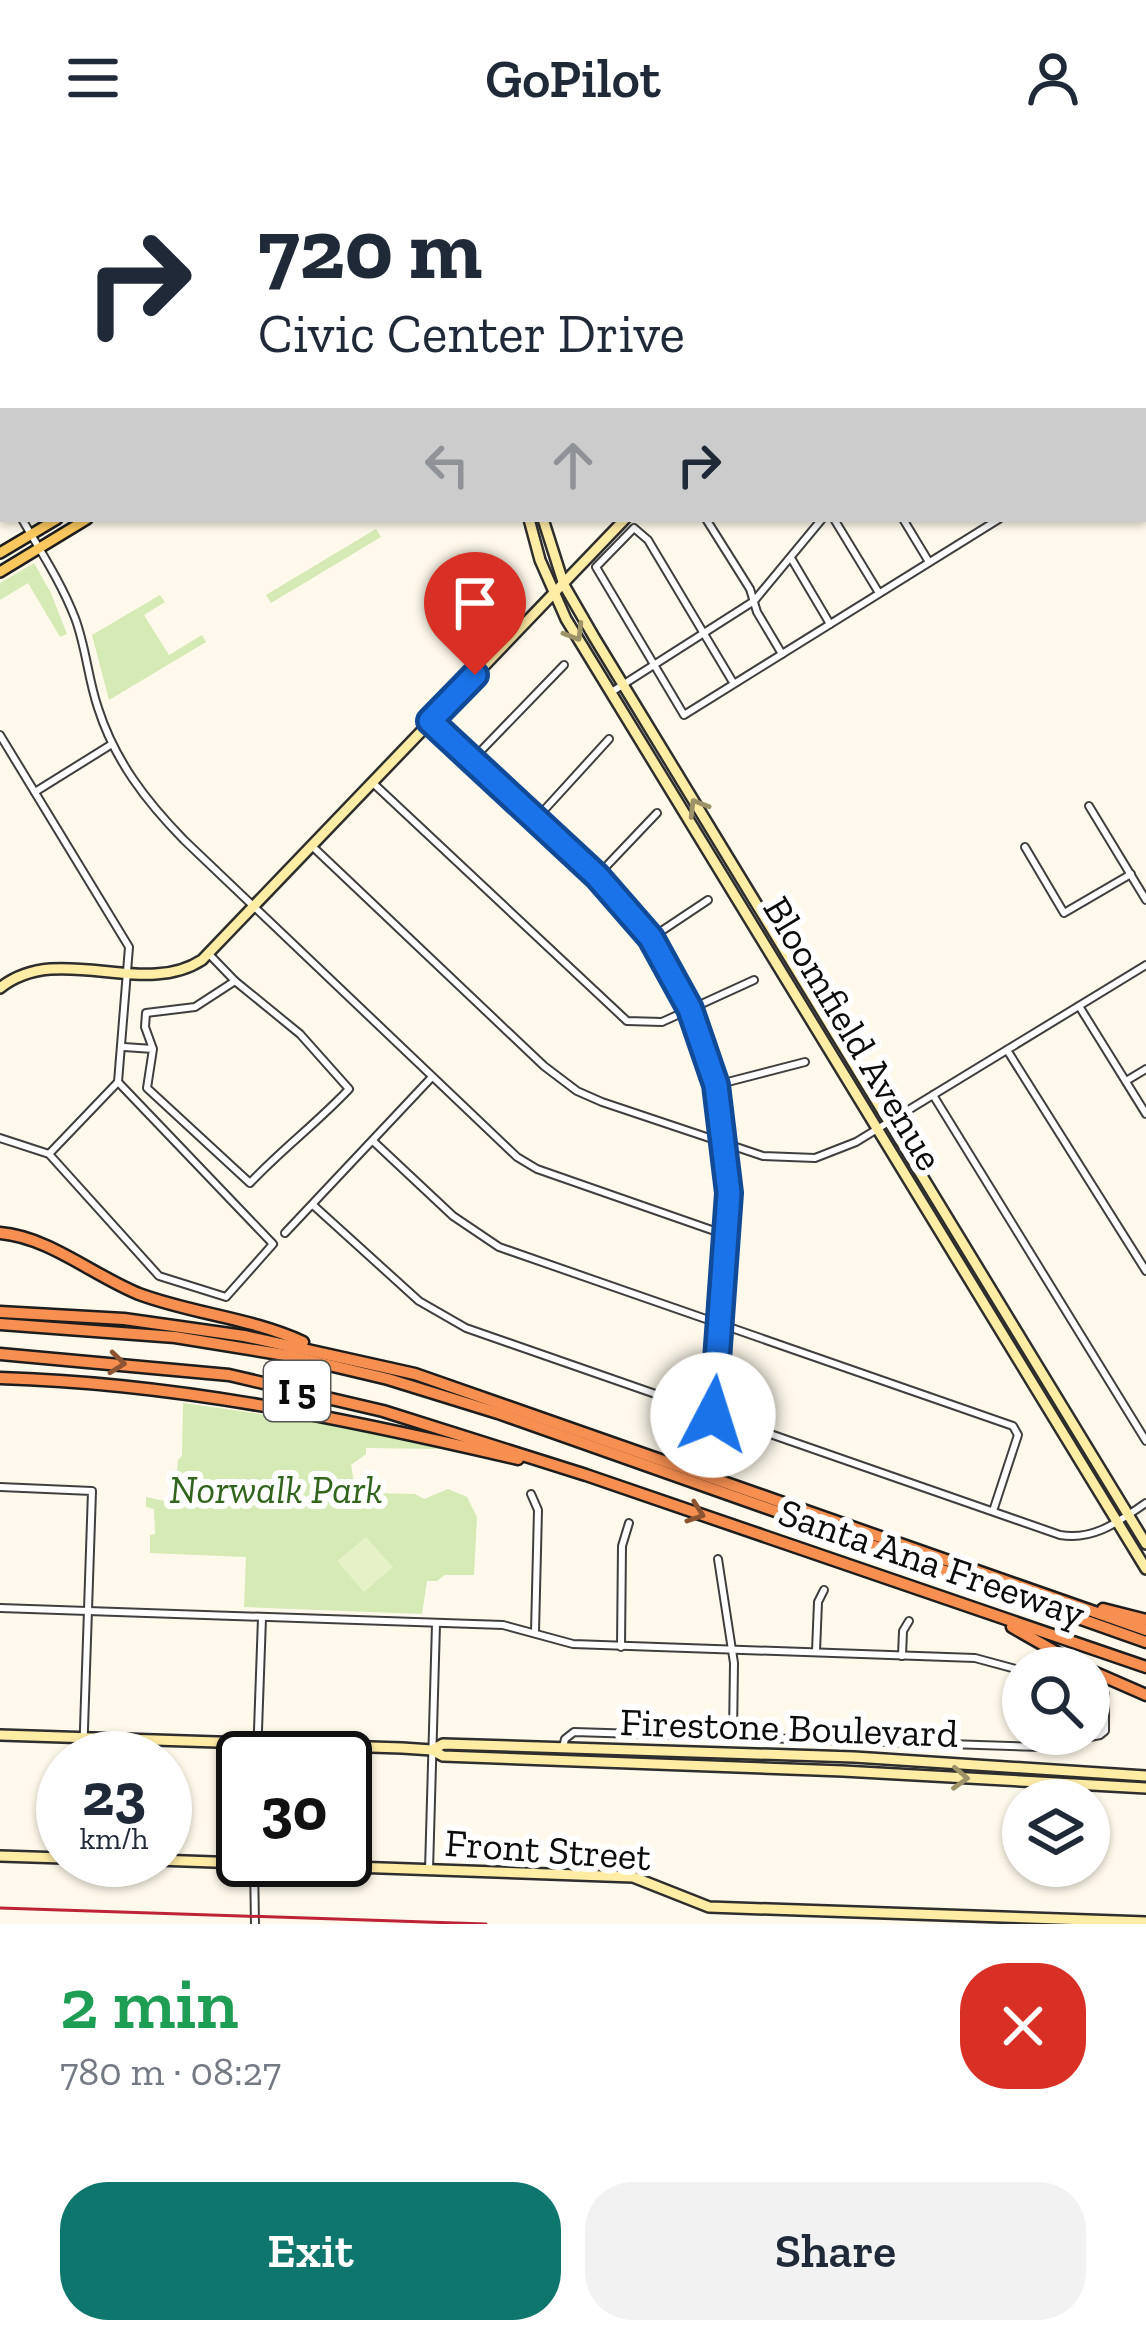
<!DOCTYPE html>
<html lang="en">
<head>
<meta charset="utf-8">
<style>
  body { margin:0; font-family:"Zilla Slab",serif; background:#f2f2f3; color:#1f2937; height:100vh; display:flex; flex-direction:column; font-size:45px; white-space:nowrap }
  * { box-sizing:border-box; margin:0 }
  p { font-size:39px; color:#747a83 }
  .icon { flex:none; width:66px; height:66px; fill:none; stroke:currentColor; stroke-width:2; stroke-linecap:round; stroke-linejoin:round }
  .map { position:relative; height:1768px; overflow:hidden }
  .drawer { display:flex; flex-direction:column; background:#fff; flex:1 }
  .drawer>* { flex:none }
  .banner { position:absolute; left:0px; top:0px; width:1146px; height:366px; box-shadow:0 3px 9px #0004; background:#fff; color:#1f2937; overflow:hidden }
  .tools { position:absolute; left:1002px; top:1491px; display:grid; gap:24px }
  .tools a { display:grid; place-items:center; width:108px; height:108px; border-radius:50%; background:#fff; box-shadow:0 3px 9px #0004; font-size:60px }
  .speed { position:absolute; left:36px; top:1575px; display:flex; gap:24px; font-size:60px; font-weight:700; text-align:center }
  .speed>* { display:grid; place-content:center; width:156px; height:156px; border-radius:50%; background:#fff; box-shadow:0 3px 9px #0004; line-height:1 }
  .speed small { font-size:30px; font-weight:400 }
  .speed .limit { border:6px solid #111; border-radius:18px; background:#fff; color:#111 }
  .pin { position:absolute; display:grid; place-items:center; width:102px; height:102px; color:#fff; margin:-123px -51px; border-radius:50% 50% 50% 0; rotate:-45deg; box-shadow:0 0 12px #0007 }
  .pin .icon { rotate:45deg }
  .me { position:absolute; width:132px; margin:-66px; rotate:5deg; stroke-linejoin:round; filter:drop-shadow(0 0 9px #0008) }
  .turn { display:flex; align-items:center; gap:42px; height:252px; padding:0 60px; font-size:54px }
  .turn .icon { width:156px; height:156px; stroke-width:2.5 }
  .turn b { display:block; font-size:84px; line-height:102px }
  .lanes { display:flex; align-items:center; height:114px; padding:0 60px; background:#0003; justify-content:center; gap:60px; direction:ltr }
  .lanes .off { opacity:.35 }
  .round { display:grid; place-items:center; flex:none; width:126px; height:126px; border-radius:48px; background:#f2f2f3 }
  .summary { display:flex; align-items:center; justify-content:space-between; height:204px; padding:0 60px }
  h1 { font-size:72px; font-weight:600; line-height:90px; color:#1e9e55 }
  .button { display:flex; gap:24px; margin-top:auto; padding:24px 60px }
  .button a { flex:1; height:138px; border-radius:48px; background:#0f766e; color:#fff; font-size:48px; font-weight:600; line-height:138px; text-align:center }
  .button a+a { background:#f2f2f3; color:#1f2937 }
  header { display:flex; justify-content:space-between; align-items:center; height:156px; padding:0 60px; background:#fff; font-size:54px; font-weight:600 }
  .map>svg:first-child { display:block }
  .green { fill:#d5eab5 }
  .pitch { fill:#e6f1c7 }
  .lines { fill:none; stroke-linecap:round; stroke-linejoin:round }
  .street-casing { stroke:#3f3f3f; stroke-width:10 }
  .secondary-casing { stroke:#2e2e2e; stroke-width:14 }
  .primary-casing { stroke:#1d1d1d; stroke-width:14 }
  .highway-casing { stroke:#1d1d1d; stroke-width:15 }
  .street { stroke:#fff; stroke-width:6 }
  .secondary { stroke:#ffeda6; stroke-width:9 }
  .primary { stroke:#fbc85f; stroke-width:9 }
  .highway { stroke:#f78f51; stroke-width:10 }
  .rail { stroke:#be2237; stroke-width:3 }
  .oneway { stroke:#9e9368 }
  .oneway2 { stroke:#8d5432 }
  .route-casing { stroke:#114b97; stroke-width:30 }
  .route { stroke:#1a73e8; stroke-width:21 }
  .labels { text-anchor:middle; stroke-width:12; stroke-linejoin:round; paint-order:stroke }
  .shield { fill:#fff; stroke:#555; stroke-width:3 }
  .shield-label { font-size:36px; font-weight:bold; fill:#0c0c0c }
  .street-label { font-size:39px; fill:#0c0c0c; stroke:#fff }
  .park-label { font-size:39px; font-style:italic; fill:#31651c; stroke:#fff }
</style>
</head>
<body>
<header><svg class="icon" aria-label="menu" viewBox="0 0 24 24"><path d="M4 6h16M4 12h16M4 18h16"/></svg>GoPilot<svg class="icon" aria-label="person" viewBox="0 0 24 24"><circle cx="12" cy="8" r="4"/><path d="M4 21q1-7 8-7t8 7"/></svg></header>
<div class="map">
<svg width="1146" height="1768" viewBox="0 0 1146 1768">
  <rect width="100%" height="100%" fill="#fff9eb"/>
  <g class="green">
    <polygon points="376,373 381,381 271,447 266,439"/>
    <polygon points="34,407 51,437 67,478 60,481 28,427 0,444 0,427"/>
    <polygon points="160,439 165,446 144,459 169,499 202,479 206,486 109,544 92,479"/>
    <polygon points="183,1247 345,1270 442,1293 366,1292 366,1298 351,1309 354,1326 369,1330 370,1337 415,1338 424,1343 448,1333 467,1341 477,1361 474,1419 445,1419 437,1425 427,1425 422,1458 244,1451 246,1401 150,1397 150,1379 155,1378 154,1353 146,1351 146,1341 174,1347 178,1304 182,1300"/>
  </g>
  <polygon class="pitch" points="366,1381 393,1411 364,1436 337,1405"/>
  <g class="lines">
    <g class="street-casing">
      <g id="street">
        <polyline points="0,326 3,331"/>
        <path d="M22,363C41,396 61,426 75,462C86,491 88,523 98,552C115,605 146,645 184,684L517,1001L537,1013L726,1079"/>
        <polyline points="706,363 750,433 757,456 782,498"/>
        <polyline points="834,363 879,437"/>
        <polyline points="903,363 929,406"/>
        <polyline points="791,402 830,468"/>
        <polyline points="734,528 648,384 634,372 596,411 684,559 999,363"/>
        <polyline points="610,537 754,445 822,363"/>
        <path d="M430,564C473,603 515,643 557,682C589,713 625,745 651,782C750,923 728,1097 713,1259"/>
        <polyline points="0,579 129,791 118,926 49,998"/>
        <polyline points="473,603 564,509"/>
        <polyline points="374,628 627,865 662,866 754,824"/>
        <polyline points="35,636 112,588"/>
        <polyline points="1089,650 1146,744"/>
        <polyline points="536,663 609,583"/>
        <polyline points="313,691 544,910 577,935 602,946 763,1000 815,1002 856,986 1146,809"/>
        <polyline points="1025,691 1064,757 1131,718"/>
        <polyline points="597,720 657,657"/>
        <polyline points="651,782 708,744"/>
        <polyline points="209,798 235,825"/>
        <polyline points="1079,850 1146,958"/>
        <path d="M124,891L153,893L147,932L250,1027C282,993 317,967 349,933L300,878L235,825L195,851L146,857L145,871L153,893"/>
        <polyline points="1007,894 1146,1115"/>
        <polyline points="1126,925 1146,913"/>
        <polyline points="716,929 805,906"/>
        <polyline points="933,939 1146,1285"/>
        <polyline points="0,982 49,998 159,1120 226,1141 273,1088 118,926"/>
        <polyline points="373,985 453,1060 499,1091 1013,1270 1018,1279 993,1355"/>
        <path d="M313,1049L419,1145L466,1172L1060,1379C1094,1385 1119,1365 1146,1347"/>
        <polyline points="285,1077 431,922"/>
        <polyline points="0,1331 92,1335 83,1602"/>
        <polyline points="531,1338 538,1354 535,1476"/>
        <polyline points="718,1403 734,1507 733,1580"/>
        <polyline points="0,1452 503,1469 573,1488 975,1502 1023,1515"/>
        <polyline points="621,1491 622,1390 629,1367"/>
        <polyline points="816,1495 818,1446 824,1434"/>
        <polyline points="902,1500 903,1475 909,1465"/>
        <polyline points="563,1591 565,1583 574,1576 1041,1591 1100,1579 1105,1575 1105,1538"/>
        <polyline points="257,1602 262,1462"/>
        <polyline points="254,1708 255,1768"/>
        <polyline points="429,1714 436,1468"/>
      </g>
    </g>
    <g class="secondary-casing">
      <g id="secondary">
        <polyline points="378,0 379,3"/>
        <polyline points="529,363 540,404 566,463 1146,1413"/>
        <polyline points="543,363 564,429 594,481 1146,1388"/>
        <path d="M0,832C59,785 142,843 202,804L625,363"/>
        <polyline points="0,1579 402,1592 432,1594 443,1600 843,1615 1146,1632"/>
        <polyline points="432,1594 443,1588 854,1601 1146,1620"/>
        <polyline points="0,1700 63,1702"/>
        <polyline points="157,1704 633,1721 709,1751 1146,1766"/>
      </g>
    </g>
    <g class="primary-casing">
      <g id="primary">
        <polyline points="648,3 653,0"/>
        <polyline points="679,3 684,0"/>
        <polyline points="0,397 57,363"/>
        <polyline points="0,416 87,363"/>
      </g>
    </g>
    <g class="highway-casing">
      <g id="highway">
        <path d="M0,1077C49,1081 94,1120 139,1138C193,1158 251,1162 303,1186"/>
        <polyline points="0,1156 124,1163 244,1180 415,1218 1146,1474"/>
        <polyline points="0,1168 175,1181 291,1200 388,1223 498,1257 1146,1486"/>
        <polyline points="0,1198 229,1219 383,1255 586,1319 1146,1511"/>
        <path d="M0,1222C176,1227 347,1263 518,1303"/>
        <polyline points="1103,1453 1146,1464"/>
        <polyline points="1012,1471 1084,1512"/>
        <polyline points="1089,1514 1146,1539"/>
      </g>
    </g>
    <use href="#street" class="street"/>
    <use href="#secondary" class="secondary"/>
    <use href="#primary" class="primary"/>
    <use href="#highway" class="highway"/>
    <g class="rail">
      <polyline points="848,0 852,3"/>
      <polyline points="1143,141 1146,142"/>
      <polyline points="0,1752 486,1768"/>
    </g>
  </g>
  <defs><path id="oneway-chevron" d="M-2-3.5L2.5 0L-2 3.5" fill="none" stroke-width="1.6" stroke-linecap="round" stroke-linejoin="round" transform="scale(3)"/></defs>
  <g class="oneway">
    <use href="#oneway-chevron" transform="translate(575 477) rotate(59)"/>
    <use href="#oneway-chevron" transform="translate(697 651) rotate(-121)"/>
    <use href="#oneway-chevron" transform="translate(960 1622) rotate(3)"/>
  </g>
  <g class="oneway2">
    <use href="#oneway-chevron" transform="translate(117 1207) rotate(6)"/>
    <use href="#oneway-chevron" transform="translate(696 1357) rotate(19)"/>
  </g>
  <g class="lines">
    <g class="route-casing">
      <polyline id="route" points="475,519 430,565 597,720 651,782 690,853 716,929 729,1037 713,1259"/>
    </g>
    <use href="#route" class="route"/>
  </g>
  <g class="labels">
    <rect class="shield" x="264" y="1205" width="66" height="60" rx="9"/>
    <g class="shield-label">
      <text x="297" y="1248">I 5</text>
    </g>
    <g class="street-label">
      <text transform="translate(854 877) rotate(59)" y="14">Bloomfield Avenue</text>
      <text transform="translate(932 1406) rotate(19)" y="14">Santa Ana Freeway</text>
      <text transform="translate(789 1571) rotate(2)" y="14">Firestone Boulevard</text>
      <text transform="translate(548 1693) rotate(4)" y="14">Front Street</text>
    </g>
    <g class="park-label">
      <text x="276" y="1347">Norwalk Park</text>
    </g>
  </g>
</svg>
<div class="tools">
<a><svg class="icon" aria-label="search" viewBox="0 0 24 24"><circle cx="10" cy="10" r="6"/><path d="M15 15l6 6"/></svg></a>
<a><svg class="icon" aria-label="layers" viewBox="0 0 24 24"><path d="M12 4l9 5-9 5-9-5zM3 14l9 5 9-5"/></svg></a>
</div>
<div class="speed"><div>23<small>km/h</small></div><div class="limit">30</div></div>
<div class="pin" style="left:475px;top:519px;background:#d93025"><svg class="icon" aria-label="arrive" viewBox="0 0 24 24"><path d="M6 21V4h12l-3 4 3 4H6"/></svg></div>
<svg class="me" style="left:713px;top:1259px" viewBox="-20 -20 40 40"><circle r="19" fill="#fff"/><path d="M0-13L10 11 0 6-10 11z" fill="#1a73e8"/></svg>
<div class="banner">
<div class="turn"><svg class="icon" aria-label="right" viewBox="0 0 24 24"><path d="M7 20v-9h11M14 6l5 5-5 5"/></svg><div><b>720 m</b>Civic Center Drive</div></div>
<div class="lanes"><svg class="icon off" aria-label="left" viewBox="0 0 24 24"><path d="M17 20v-9H6M10 6l-5 5 5 5"/></svg><svg class="icon off" aria-label="ahead" viewBox="0 0 24 24"><path d="M12 20V5M6 11l6-6 6 6"/></svg><svg class="icon" aria-label="right" viewBox="0 0 24 24"><path d="M7 20v-9h11M14 6l5 5-5 5"/></svg></div>
</div>
</div>
<section class="drawer">
<div class="summary"><div><h1>2 min</h1><p>780 m · 08:27</p></div><a class="round" style="background:#d93025;color:#fff"><svg class="icon" aria-label="close" viewBox="0 0 24 24"><path d="M6 6l12 12M18 6L6 18"/></svg></a></div>
<div class="button"><a>Exit</a><a>Share</a></div>
</section>
</body>
</html>
